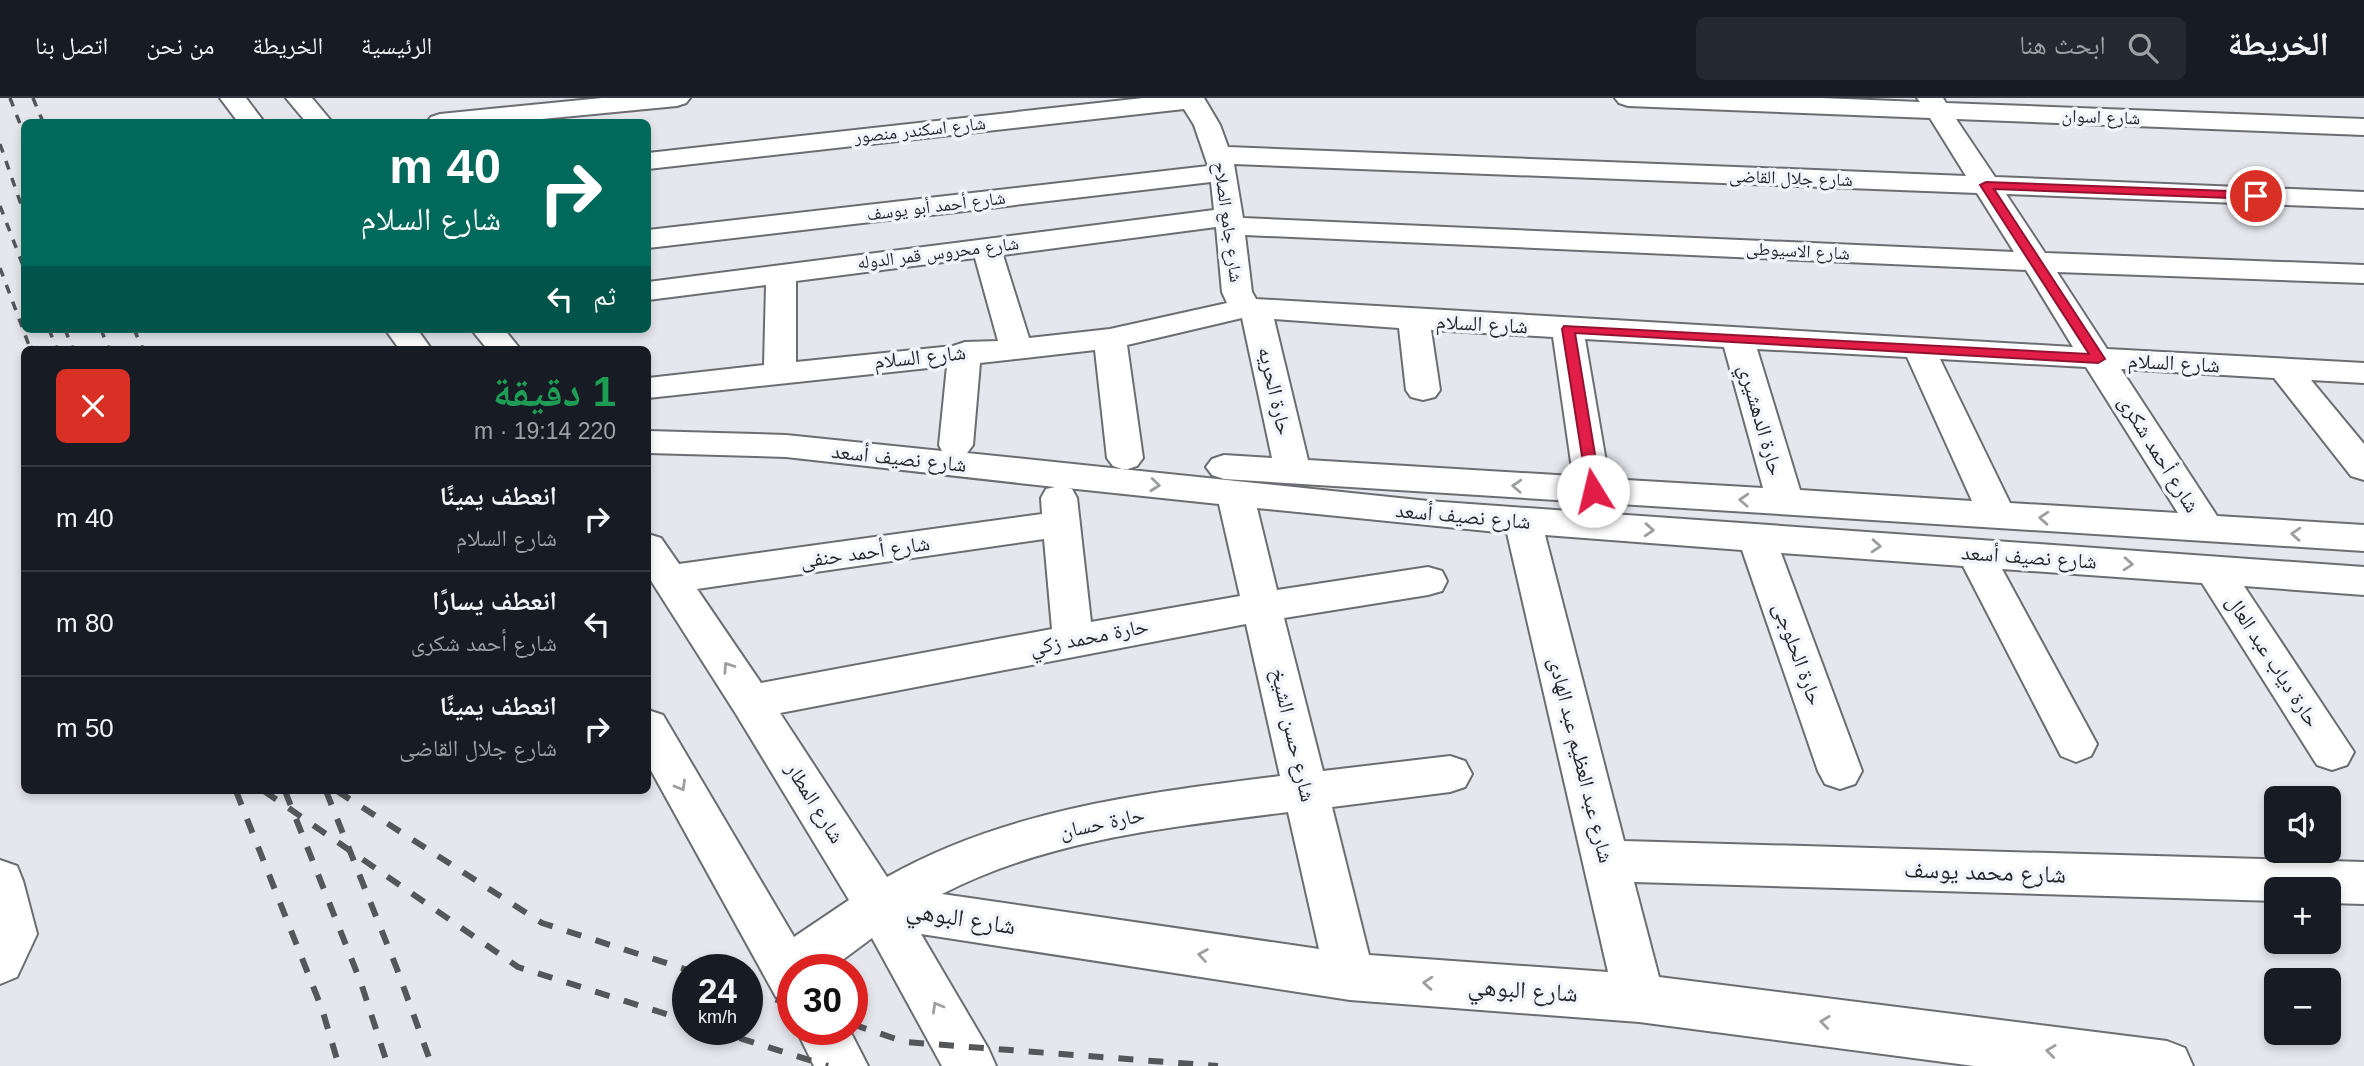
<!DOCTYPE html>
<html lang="ar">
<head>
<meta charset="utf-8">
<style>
  body { margin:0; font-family:Helvetica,"Noto Naskh Arabic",sans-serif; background:#242831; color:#f1f3f6; direction:rtl; height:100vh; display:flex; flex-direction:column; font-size:26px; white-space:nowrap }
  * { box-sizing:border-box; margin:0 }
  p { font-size:23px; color:#9ea1a6 }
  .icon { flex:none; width:38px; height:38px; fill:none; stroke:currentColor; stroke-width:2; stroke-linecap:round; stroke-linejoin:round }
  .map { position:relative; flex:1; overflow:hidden; direction:ltr }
  .panel { position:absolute; left:21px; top:248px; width:630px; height:448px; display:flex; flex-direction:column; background:#171b24; border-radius:10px; box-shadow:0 4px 10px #0003; direction:rtl }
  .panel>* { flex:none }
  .guide { position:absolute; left:21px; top:21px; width:630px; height:214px; border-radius:10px; box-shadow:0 4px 10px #0003; direction:rtl; background:#00695c; color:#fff; overflow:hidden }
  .buttons { position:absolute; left:2264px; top:688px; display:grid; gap:14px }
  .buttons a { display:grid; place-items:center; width:77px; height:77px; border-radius:10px; background:#171b24; box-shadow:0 4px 10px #0003; font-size:35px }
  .speed { position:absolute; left:672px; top:856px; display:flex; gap:14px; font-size:35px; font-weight:700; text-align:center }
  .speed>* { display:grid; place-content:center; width:91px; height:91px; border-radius:50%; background:#171b24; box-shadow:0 4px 10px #0003; line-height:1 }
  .speed small { font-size:18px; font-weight:400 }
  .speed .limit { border:10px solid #d22; background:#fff; color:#111 }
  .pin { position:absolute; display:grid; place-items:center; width:60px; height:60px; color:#fff; margin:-30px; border:4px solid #fff; border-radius:50%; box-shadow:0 2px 7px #0007 }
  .me { position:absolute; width:77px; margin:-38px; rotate:351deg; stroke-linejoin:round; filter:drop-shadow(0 0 5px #0008) }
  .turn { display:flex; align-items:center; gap:24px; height:147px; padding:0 35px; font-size:32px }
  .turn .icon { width:91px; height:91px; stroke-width:2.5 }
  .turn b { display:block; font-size:49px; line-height:60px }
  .then { display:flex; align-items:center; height:66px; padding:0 35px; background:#0003; gap:14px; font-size:26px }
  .round { display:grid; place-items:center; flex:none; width:74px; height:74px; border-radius:10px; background:#242831 }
  .head { display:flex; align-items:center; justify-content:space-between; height:119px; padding:0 35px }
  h1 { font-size:42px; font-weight:700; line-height:52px; color:#1e9e55 }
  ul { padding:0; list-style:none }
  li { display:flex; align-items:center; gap:21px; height:105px; padding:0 35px; border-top:2px solid #363941 }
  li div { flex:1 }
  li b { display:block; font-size:26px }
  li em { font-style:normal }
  header { display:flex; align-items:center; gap:42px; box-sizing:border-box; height:98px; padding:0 35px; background:#171b24; border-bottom:2px solid #363941 }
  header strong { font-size:33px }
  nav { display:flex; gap:38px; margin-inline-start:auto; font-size:24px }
  .search { width:490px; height:63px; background:#242831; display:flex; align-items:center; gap:18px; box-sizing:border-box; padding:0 24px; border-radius:10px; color:#9ea1a6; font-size:26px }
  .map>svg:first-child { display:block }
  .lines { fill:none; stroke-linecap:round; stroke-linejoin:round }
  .minor-casing { stroke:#6b6d73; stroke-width:4 }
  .minor { fill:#fff; fill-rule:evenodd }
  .rail-far2 { stroke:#555659; stroke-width:3.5; stroke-dasharray:9 9; stroke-linecap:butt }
  .rail-far1 { stroke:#555659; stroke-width:5; stroke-dasharray:11 11; stroke-linecap:butt }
  .rail { stroke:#555659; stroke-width:6; stroke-dasharray:15 15; stroke-linecap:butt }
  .oneway { stroke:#9d9e9f }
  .route { fill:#e11d48; stroke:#92132f; stroke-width:2 }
  .labels { text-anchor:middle; stroke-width:7; stroke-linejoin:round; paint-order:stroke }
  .far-street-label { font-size:18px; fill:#262729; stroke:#f2f4fb }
  .street-label { font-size:21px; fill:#262729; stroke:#f2f4fb }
  .near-street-label { font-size:24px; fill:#262729; stroke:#f2f4fb }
</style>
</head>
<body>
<header>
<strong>الخريطة</strong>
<div class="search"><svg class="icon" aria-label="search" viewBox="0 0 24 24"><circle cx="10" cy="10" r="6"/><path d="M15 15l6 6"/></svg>ابحث هنا</div>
<nav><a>الرئيسية</a><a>الخريطة</a><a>من نحن</a><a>اتصل بنا</a></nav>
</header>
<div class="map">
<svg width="2364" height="968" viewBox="0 0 2364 968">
  <rect width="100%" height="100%" fill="#e5e7ed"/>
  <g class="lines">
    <g class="minor-casing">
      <g id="minor">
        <polygon points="220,0 246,0 264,24 238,24"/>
        <polygon points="286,0 312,0 332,24 306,24"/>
        <polygon points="602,0 690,0 686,5 677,8 511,24 427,24 431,19 440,16"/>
        <path d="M1143,0H1204L1220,27L1228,49L1966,78L1930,20L1628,8L1619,5L1615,0H1822L1920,4L1917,0H1943L1946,5L2364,21V37L1956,21L1995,79L2364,94V110L2006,96L2045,155L2364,167V185L2057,174L2107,251L2364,265V285L2311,282L2364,346V382L2351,378L2274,280L2121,271L2217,418L2364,427V453L1224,381L1212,377L1206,369L1212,361L1224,357L1272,360L1242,220L1127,247L1143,360L1137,368L1125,372L1113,368L1107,360L1095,252L980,265L973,347L967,355L1428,403L2364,469V497L2244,488L2354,654L2347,667L2332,672L2317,667L2202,485L2002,471L2097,646L2091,658L2076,664L2061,658L1963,468L1781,455L1862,673L1855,686L1840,691L1825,686L1818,673L1742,452L1545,437L1624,743L2364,764V806L2329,805V791H2277V803L1634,784L1659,879L2167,943L2185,950L2193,968H1974L1639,924L1350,902L921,836L988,950L996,968H942L872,840L829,872H793V906L776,899L648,667V612L663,617L794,839L849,802L736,616L648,478V436L661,440L679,466L1042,416L1041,400L1046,391L1055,389L786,359L648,355V333L786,337L942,353L939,347L947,268L648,300V280L764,267L766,187L648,202V184L1214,112L1211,84L648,150V132L1208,68L1194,27L1184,11L648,71V55ZM1234,66L1977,95L2014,154L1243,120ZM1216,129L1222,194L1227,205L1110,231L1029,240L1003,157ZM1245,137L2026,172L2073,249L1256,201L1252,194ZM975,160L998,243L965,244L953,248L796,264V183ZM1274,221L1399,230L1406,292L1411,299L1423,302L1435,299L1440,292L1431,232L1553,239L1573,378L1308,362ZM1585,241L1724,249L1763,390L1609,381ZM1757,251L1907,259L1972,403L1800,392ZM1940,261L2086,269L2178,415L2010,405ZM1067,390L1219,406L1240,498L1091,524L1077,400L1072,391ZM1257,410L1507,435L1608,874L1369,857L1332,709L1450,694L1465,689L1472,676L1465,663L1450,658L1323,673L1284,520L1428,497L1442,493L1447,483L1442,473L1428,469L1277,492ZM1044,441L1052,531L761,585L697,491ZM1246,526L1280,678C1145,695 1007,711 887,779L780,615ZM1288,714L1319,851L942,796C1048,741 1171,729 1288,714Z"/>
        <polygon points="385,231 417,231 432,252 400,252"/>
        <polygon points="471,231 504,231 521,252 488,252"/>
        <polygon points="0,762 17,768 23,783 37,836 17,879 0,886"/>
        <polygon points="796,931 849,931 868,968 814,968"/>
      </g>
    </g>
    <use href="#minor" class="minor"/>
    <g class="rail-far2">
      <polyline points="10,0 24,36"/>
      <polyline points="33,0 43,24"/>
      <polyline points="0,46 24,115"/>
      <polyline points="0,108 24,170"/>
      <polyline points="0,170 30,250"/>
      <polyline points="49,231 56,250"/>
      <polyline points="65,231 72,250"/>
      <polyline points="101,231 108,250"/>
      <polyline points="134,231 142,250"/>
    </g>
    <g class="rail-far1">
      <polyline points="30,248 31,252"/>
      <polyline points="56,248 57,252"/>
      <polyline points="72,248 73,252"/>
      <polyline points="108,248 109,252"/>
      <polyline points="141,248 143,252"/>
    </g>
    <g class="rail">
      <polyline points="236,693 322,911 339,968"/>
      <polyline points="264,693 518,869 688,923"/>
      <polyline points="285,693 361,885 388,968"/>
      <polyline points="326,693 397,871 432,968"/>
      <polyline points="337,693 542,825 688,872"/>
      <polyline points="747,892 793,907"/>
      <polyline points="852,926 905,944 1218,968"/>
      <polyline points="711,931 828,968"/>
    </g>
  </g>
  <defs><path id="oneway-chevron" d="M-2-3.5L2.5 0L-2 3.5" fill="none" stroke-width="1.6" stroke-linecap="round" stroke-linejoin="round" transform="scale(1.75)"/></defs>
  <g class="oneway">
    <use href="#oneway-chevron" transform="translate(1155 387) rotate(6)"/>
    <use href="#oneway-chevron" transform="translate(1517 388) rotate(-177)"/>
    <use href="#oneway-chevron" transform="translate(1744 402) rotate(-177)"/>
    <use href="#oneway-chevron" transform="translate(2044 420) rotate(-176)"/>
    <use href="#oneway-chevron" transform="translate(1649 432) rotate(4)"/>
    <use href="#oneway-chevron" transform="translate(2296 436) rotate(-176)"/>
    <use href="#oneway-chevron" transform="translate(1876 448) rotate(4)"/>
    <use href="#oneway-chevron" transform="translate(2128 466) rotate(4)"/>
    <use href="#oneway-chevron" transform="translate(728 569) rotate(-124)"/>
    <use href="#oneway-chevron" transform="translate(681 688) rotate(60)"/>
    <use href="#oneway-chevron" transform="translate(1203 857) rotate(-171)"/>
    <use href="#oneway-chevron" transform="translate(1428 885) rotate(-176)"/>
    <use href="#oneway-chevron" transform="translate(937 909) rotate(-120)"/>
    <use href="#oneway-chevron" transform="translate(1825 924) rotate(-173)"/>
    <use href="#oneway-chevron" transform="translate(2051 953) rotate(-173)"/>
  </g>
  <polygon class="route" points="1986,84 2256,94 2262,98 2256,101 1994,91 2105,261 2098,265 1575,235 1601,393 1599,396 1588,396 1562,231 1564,228 2089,256 1980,87"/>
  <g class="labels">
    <g class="far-street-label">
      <text transform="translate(2101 19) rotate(2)" y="6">شارع اسوان</text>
      <text transform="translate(920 32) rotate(-6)" y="6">شارع اسكندر منصور</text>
      <text transform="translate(1791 80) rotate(2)" y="6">شارع جلال القاضى</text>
      <text transform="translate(936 108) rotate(-7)" y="6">شارع أحمد أبو يوسف</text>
      <text transform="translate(1228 124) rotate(82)" y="6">شارع جامع الصلاح</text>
      <text transform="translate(1798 153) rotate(3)" y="6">شارع الاسيوطى</text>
      <text transform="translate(938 155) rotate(-7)" y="6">شارع محروس قمر الدوله</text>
    </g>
    <g class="street-label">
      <text transform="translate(1482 226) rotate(3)" y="7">شارع السلام</text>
      <text transform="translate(920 259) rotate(-6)" y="7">شارع السلام</text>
      <text transform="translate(2174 265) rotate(3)" y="7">شارع السلام</text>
      <text transform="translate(1275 293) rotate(77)" y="7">حارة الحريه</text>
      <text transform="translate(1761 322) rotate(74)" y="7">حارة الدهشيري</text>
      <text transform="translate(2159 356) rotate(58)" y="7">شارع أحمد شكرى</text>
      <text transform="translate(899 360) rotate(6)" y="7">شارع نصيف أسعد</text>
      <text transform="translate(1463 418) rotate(5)" y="7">شارع نصيف أسعد</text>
      <text transform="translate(865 454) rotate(-8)" y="7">شارع أحمد حنفى</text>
      <text transform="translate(2029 459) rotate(4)" y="7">شارع نصيف أسعد</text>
      <text transform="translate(1089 539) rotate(-11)" y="7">حارة محمد زكي</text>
      <text transform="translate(1798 556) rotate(70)" y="7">حارة الحلوجى</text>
      <text transform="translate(2273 563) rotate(57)" y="7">حارة دياب عبد العال</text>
      <text transform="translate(1293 637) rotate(77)" y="7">شارع حسن الشيخ</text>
      <text transform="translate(1581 662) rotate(76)" y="7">شارع عبد العظيم عبد الهادى</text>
      <text transform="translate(815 705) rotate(58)" y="7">شارع المطار</text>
      <text transform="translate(1102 725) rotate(-12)" y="7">حارة حسان</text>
    </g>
    <g class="near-street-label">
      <text transform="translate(1985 774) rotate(2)" y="8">شارع محمد يوسف</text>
      <text transform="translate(961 820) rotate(9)" y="8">شارع البوهي</text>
      <text transform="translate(1523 892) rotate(4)" y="8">شارع البوهي</text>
    </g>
  </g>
</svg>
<div class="buttons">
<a><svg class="icon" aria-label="sound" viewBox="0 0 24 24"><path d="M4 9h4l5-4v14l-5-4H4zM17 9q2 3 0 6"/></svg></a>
<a>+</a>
<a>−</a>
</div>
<div class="speed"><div>24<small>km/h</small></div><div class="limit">30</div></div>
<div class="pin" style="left:2256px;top:98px;background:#d93025"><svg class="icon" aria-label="arrive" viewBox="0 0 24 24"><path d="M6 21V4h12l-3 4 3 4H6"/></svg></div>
<svg class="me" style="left:1593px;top:393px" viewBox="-20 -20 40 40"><circle r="19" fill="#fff"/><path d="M0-13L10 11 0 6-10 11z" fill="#e11d48"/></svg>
<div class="guide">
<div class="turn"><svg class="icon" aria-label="right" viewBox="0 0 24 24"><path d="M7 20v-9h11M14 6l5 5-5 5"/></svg><div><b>40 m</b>شارع السلام</div></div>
<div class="then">ثم<svg class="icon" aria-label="left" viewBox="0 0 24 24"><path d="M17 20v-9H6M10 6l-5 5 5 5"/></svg></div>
</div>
<section class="panel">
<div class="head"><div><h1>1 دقيقة</h1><p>220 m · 19:14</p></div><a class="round" style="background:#d93025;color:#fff"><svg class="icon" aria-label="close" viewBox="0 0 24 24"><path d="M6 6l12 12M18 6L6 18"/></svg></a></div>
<ul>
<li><svg class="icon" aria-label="right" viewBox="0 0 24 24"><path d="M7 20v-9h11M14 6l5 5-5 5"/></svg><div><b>انعطف يمينًا</b><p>شارع السلام</p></div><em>40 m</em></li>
<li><svg class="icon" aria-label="left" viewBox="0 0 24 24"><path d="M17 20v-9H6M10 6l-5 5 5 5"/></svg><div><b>انعطف يسارًا</b><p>شارع أحمد شكرى</p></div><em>80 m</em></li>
<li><svg class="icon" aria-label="right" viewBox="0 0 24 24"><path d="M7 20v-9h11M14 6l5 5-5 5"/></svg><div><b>انعطف يمينًا</b><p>شارع جلال القاضى</p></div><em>50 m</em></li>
</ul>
</section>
</div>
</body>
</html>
